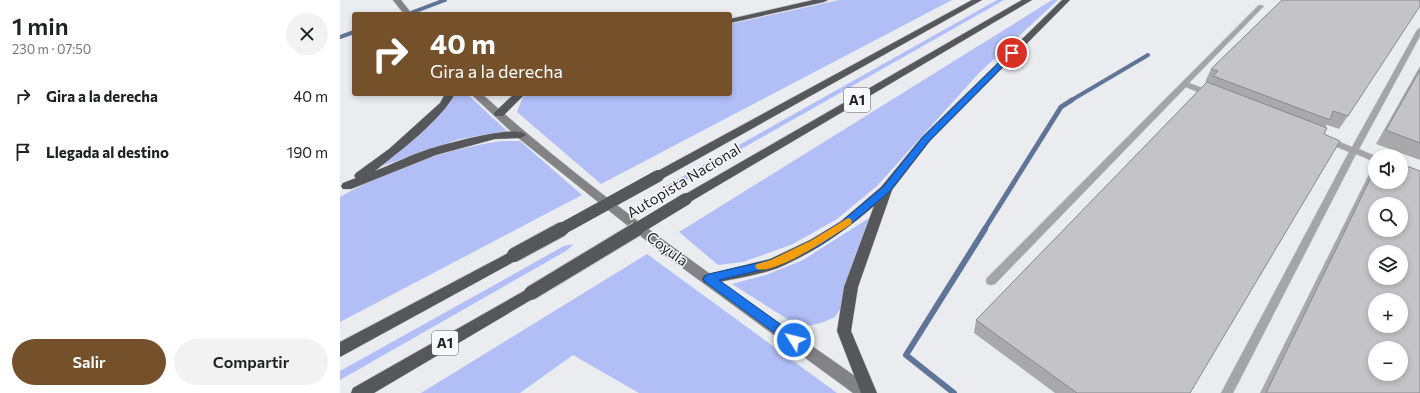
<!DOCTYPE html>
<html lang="es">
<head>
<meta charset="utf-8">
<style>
  body { margin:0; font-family:Commissioner,sans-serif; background:#f2f2f2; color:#202124; height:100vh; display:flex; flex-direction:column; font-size:15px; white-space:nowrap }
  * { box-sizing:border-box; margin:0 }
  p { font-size:13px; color:#757577 }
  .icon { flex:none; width:22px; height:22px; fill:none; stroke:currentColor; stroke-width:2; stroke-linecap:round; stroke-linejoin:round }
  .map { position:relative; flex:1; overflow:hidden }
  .panel { display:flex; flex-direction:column; background:#fff; width:340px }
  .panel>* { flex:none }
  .hud { position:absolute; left:12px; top:12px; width:380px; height:84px; border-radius:4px; box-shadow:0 2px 6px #0003; background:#75512b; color:#fff; overflow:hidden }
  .fabs { position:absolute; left:1028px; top:149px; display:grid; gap:8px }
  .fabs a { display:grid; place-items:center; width:40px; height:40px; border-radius:50%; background:#fff; box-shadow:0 2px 6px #0003; font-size:20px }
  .pin { position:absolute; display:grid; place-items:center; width:34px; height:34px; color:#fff; margin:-17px; border:2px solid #fff; border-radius:50%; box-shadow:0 1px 4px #0007 }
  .me { position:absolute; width:44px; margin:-22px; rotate:306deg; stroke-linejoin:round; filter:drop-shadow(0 0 3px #0008) }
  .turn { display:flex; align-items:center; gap:14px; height:84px; padding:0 12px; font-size:18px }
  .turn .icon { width:52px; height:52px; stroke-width:2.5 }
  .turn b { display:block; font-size:28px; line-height:34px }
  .round { display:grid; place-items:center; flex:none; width:42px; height:42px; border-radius:21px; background:#f2f2f2 }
  .head { display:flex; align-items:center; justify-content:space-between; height:68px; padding:0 12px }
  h1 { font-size:24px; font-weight:600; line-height:30px }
  .button { display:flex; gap:8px; margin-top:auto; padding:8px 12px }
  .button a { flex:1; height:46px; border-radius:24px; background:#75512b; color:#fff; font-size:16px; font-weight:600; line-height:46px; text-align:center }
  .button a+a { background:#f2f2f2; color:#202124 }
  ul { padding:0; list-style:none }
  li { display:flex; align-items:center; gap:12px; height:56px; padding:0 12px }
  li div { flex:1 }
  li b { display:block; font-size:15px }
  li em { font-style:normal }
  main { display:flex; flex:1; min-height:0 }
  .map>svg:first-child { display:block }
  .green { fill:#b2bff7 }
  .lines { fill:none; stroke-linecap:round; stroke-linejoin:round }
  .stream-far2 { stroke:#607498; stroke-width:4 }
  .stream-far1 { stroke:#607498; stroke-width:5 }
  .stream { stroke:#607498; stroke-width:6 }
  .lane-casing { stroke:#c5c7cb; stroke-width:1 }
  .secondary-casing { stroke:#c5c7cb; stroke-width:1 }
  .highway-casing { stroke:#c5c7cb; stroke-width:1 }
  .lane { fill:#a5a5a7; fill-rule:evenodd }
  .secondary { fill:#838386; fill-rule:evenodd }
  .highway { fill:#56575b; fill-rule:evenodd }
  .highway-bridge-far1-casing { stroke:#c5c7cb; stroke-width:12; stroke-linecap:butt }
  .highway-bridge-casing { stroke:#c5c7cb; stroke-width:16; stroke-linecap:butt }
  .highway-bridge-far1 { stroke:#56575b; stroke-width:12 }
  .highway-bridge { stroke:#56575b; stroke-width:14 }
  .wall { fill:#a9a9ac }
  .building { fill:#c4c4c8; stroke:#89898c; fill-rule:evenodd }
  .route { fill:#1a73e8; stroke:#114b97 }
  .slow { fill:#f59e0b }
  .labels { text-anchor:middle; stroke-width:3; stroke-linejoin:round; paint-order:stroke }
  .shield { fill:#f8f9fd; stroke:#606163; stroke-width:1 }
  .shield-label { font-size:14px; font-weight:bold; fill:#1f2021 }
  .street-label { font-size:15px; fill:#1f2021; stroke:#f8f9fd }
</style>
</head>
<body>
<main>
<section class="panel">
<div class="head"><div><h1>1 min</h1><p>230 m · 07:50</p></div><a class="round"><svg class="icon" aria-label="close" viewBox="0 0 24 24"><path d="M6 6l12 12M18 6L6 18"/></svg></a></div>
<ul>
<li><svg class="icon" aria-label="right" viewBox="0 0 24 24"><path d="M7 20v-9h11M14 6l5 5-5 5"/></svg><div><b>Gira a la derecha</b></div><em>40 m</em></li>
<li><svg class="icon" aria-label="arrive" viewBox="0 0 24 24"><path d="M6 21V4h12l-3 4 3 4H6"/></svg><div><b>Llegada al destino</b></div><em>190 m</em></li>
</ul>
<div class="button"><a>Salir</a><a>Compartir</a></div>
</section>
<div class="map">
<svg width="1080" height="393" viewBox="0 0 1080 393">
  <rect width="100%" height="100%" fill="#eaecf0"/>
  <g class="green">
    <polygon points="499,0 612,0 261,184 177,112 182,99 185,94 390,94 390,24"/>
    <polygon points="657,0 664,0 329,190 320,192 326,186"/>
    <polygon points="712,0 718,0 639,73 537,186 497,219 453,244 403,262 378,265 339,232"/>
    <polygon points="116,94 127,94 167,131 120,139 39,167 109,104"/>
    <path d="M161,141H180L242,195L0,322V197C50,168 104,150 161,141Z"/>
    <polygon points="529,218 502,306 495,317 481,323 463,327 452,322 392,284 426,275 463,260"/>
    <polygon points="234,244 226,251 0,380 0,371 224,246"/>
    <polygon points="307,254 497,393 299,393 233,355 180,393 81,393"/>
  </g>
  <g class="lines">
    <g class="stream-far2">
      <polyline points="68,14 105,0"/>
      <polyline points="0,37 14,32"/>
      <polyline points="730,101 808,55"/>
    </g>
    <polyline class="stream-far1" points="644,230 721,107 732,100"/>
    <polyline class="stream" points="614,393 566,355 645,229"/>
    <g class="lane-casing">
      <g id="lane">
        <polygon points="919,5 924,6 849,83 873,92 873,96 867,96 846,87 655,284 651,285 647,284 646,281 647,278"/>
        <polygon points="1080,28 1080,36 1019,149 1035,156 1035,162 1016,154 893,393 881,393 1009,152 985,142 984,140 988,137 1012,147 1077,30"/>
      </g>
    </g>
    <g class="secondary-casing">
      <g id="secondary">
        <polygon points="53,0 61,0 72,14 64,14"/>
        <path d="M131,94H142C263,203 399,294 532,388L534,393H513L318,250L177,137Z"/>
      </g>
    </g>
    <g class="highway-casing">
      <g id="highway">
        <polygon points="473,0 488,0 484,2 390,23 390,19"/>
        <polygon points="632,0 642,0 322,179 314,179 312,176 314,173"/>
        <polygon points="682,0 692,0 350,202 346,203 342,202 340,199 342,196"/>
        <path d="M722,0H730L590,141L552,190L518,287L511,331L537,393H521L497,331L504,287L534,206C505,231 473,253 438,268C419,275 389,280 369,284L364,283L362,279L364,275L430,259L470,240L500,222L541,187L582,137Z"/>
        <path d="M105,94H115C101,120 59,152 35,171C53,164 70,155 89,149C103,145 178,123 186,135L181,138L155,139L96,155L11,189H3L1,186L3,183L16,178L14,176L16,173L49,149L100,103Z"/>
        <polygon points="174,94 185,94 163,116 155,116 154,114 155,112"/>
        <polygon points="174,250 179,251 181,255 179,259 0,357 0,342"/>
        <polygon points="191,287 196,289 198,293 196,297 34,393 11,393 13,388"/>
      </g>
    </g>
    <use href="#lane" class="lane"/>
    <use href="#secondary" class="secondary"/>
    <use href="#highway" class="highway"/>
    <g class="highway-bridge-far1-casing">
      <g id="highway-bridge-far1">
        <polyline points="220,230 318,176"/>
        <polyline points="295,230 346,199"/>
      </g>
    </g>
    <g class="highway-bridge-casing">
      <g id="highway-bridge">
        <polyline points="174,255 222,229"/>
        <polyline points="191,293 297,229"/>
      </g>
    </g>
    <use href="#highway-bridge-far1" class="highway-bridge-far1"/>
    <use href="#highway-bridge" class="highway-bridge"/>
  </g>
  <g class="wall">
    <polygon points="942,0 1008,116 999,129 987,125 985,127 850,393 715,393 634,333 636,320 867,82 865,82 871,69"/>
    <polygon points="1080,66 1080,160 1036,144"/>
    <polygon points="1035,165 1035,182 1080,393 920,393 1031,170"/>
  </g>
  <g class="building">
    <polygon points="942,0 1080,0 1080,6 1008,116 993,111 990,120 873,76 878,71 871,69"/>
    <polygon points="1080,70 1080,143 1046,130"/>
    <polygon points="867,82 987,128 984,134 1000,141 850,393 737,393 636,320"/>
    <path d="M1061,164L1080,171V393H926L1035,169V182H1061ZM1035,204H1061V230H1035ZM1035,252H1061V278H1035ZM1035,300H1061V326H1035ZM1035,348H1061V374H1035Z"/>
  </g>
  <polygon class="route" points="670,52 676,53 589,141 549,192 507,227 479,246 437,266 379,280 458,337 459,340 458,344 454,345 450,344 365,282 363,279 365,276 369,274 431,260 472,240 501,222 543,187 583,137"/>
  <path class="slow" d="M508,218L511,219L512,222L511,224C495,235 435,275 417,269L415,266L417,264L431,260L472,240Z"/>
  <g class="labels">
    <g class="shield">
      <rect x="504" y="88" width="26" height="24" rx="3"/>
      <rect x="92" y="331" width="26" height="24" rx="3"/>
    </g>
    <g class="shield-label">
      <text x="517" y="105">A1</text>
      <text x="105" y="348">A1</text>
    </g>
    <g class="street-label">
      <text transform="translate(344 181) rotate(-31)" y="5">Autopista Nacional</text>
      <text transform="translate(327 249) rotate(36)" y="5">Coyula</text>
    </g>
  </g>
</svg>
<div class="fabs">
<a><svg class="icon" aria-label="sound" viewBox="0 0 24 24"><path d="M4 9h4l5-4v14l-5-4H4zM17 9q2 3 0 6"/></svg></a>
<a><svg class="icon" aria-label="search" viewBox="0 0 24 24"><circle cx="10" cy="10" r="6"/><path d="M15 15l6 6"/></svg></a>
<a><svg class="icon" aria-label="layers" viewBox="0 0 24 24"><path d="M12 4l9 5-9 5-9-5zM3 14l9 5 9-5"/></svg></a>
<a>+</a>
<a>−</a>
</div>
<div class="pin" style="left:672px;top:53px;background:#d93025"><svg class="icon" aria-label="arrive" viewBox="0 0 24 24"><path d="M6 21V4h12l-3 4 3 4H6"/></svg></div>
<svg class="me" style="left:454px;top:340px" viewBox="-20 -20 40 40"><circle r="17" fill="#1a73e8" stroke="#fff" stroke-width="3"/><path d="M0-11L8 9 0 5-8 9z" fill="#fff"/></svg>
<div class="hud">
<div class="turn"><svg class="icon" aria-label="right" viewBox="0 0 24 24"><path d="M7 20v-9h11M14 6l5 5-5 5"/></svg><div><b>40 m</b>Gira a la derecha</div></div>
</div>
</div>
</main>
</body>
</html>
